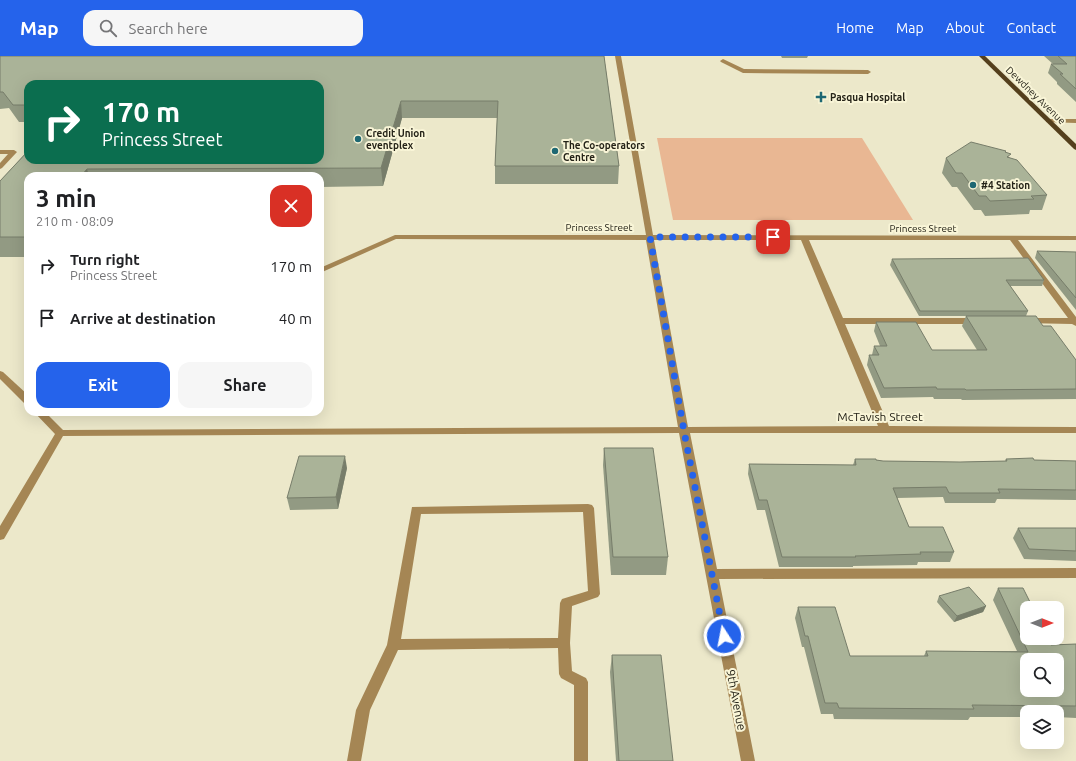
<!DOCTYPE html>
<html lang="en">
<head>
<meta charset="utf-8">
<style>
  body { margin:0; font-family:Ubuntu,sans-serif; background:#f6f6f6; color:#202124; height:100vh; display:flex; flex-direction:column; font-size:15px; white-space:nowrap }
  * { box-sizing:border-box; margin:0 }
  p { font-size:13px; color:#757577 }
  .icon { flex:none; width:22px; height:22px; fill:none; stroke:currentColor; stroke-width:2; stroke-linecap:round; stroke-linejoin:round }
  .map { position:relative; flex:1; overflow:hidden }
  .drawer { position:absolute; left:24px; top:116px; width:300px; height:244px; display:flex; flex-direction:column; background:#fff; border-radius:12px; box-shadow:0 4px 16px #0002 }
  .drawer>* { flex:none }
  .banner { position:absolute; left:24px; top:24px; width:300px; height:84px; border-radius:12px; box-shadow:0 4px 16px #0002; background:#0b6e4f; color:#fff; overflow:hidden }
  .needle { width:26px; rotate:90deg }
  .buttons { position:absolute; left:1020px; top:545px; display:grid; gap:8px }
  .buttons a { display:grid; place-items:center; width:44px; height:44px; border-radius:8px; background:#fff; box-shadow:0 4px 16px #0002; font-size:20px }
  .pin { position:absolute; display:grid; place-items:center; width:34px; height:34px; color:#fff; margin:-17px; border-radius:8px; box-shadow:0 2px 6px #0006 }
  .me { position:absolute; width:44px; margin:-22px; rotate:349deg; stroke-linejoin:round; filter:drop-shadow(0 0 3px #0008) }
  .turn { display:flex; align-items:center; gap:14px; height:84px; padding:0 12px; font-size:18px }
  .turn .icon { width:52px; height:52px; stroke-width:2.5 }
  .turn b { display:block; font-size:28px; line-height:34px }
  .round { display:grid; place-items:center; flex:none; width:42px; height:42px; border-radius:12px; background:#f6f6f6 }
  .headline { display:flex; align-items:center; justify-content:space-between; height:68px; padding:0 12px }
  h1 { font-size:24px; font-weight:700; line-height:30px }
  .primary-button { display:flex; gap:8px; margin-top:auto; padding:8px 12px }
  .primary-button a { flex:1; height:46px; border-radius:12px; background:#2563eb; color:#fff; font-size:16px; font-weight:700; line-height:46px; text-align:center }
  .primary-button a+a { background:#f6f6f6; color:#202124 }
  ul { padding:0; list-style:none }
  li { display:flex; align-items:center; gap:12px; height:52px; padding:0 12px }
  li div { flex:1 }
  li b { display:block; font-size:15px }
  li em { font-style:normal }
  header { display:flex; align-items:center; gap:24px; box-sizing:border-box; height:56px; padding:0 20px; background:#2563eb; color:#fff }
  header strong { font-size:19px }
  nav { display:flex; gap:22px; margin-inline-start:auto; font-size:14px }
  .search { width:280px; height:36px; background:#f6f6f6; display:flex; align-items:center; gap:10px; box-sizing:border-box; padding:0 14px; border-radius:12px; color:#757577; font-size:15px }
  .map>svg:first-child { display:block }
  .green { fill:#e9b793 }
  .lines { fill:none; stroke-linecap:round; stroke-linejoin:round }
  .minor { fill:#a58654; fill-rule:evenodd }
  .major { fill:#543f1c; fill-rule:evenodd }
  .wall { fill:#929a83 }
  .shaded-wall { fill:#777d6a }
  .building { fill:#aab398; stroke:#777d6a; fill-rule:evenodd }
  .route { stroke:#2563eb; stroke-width:7; stroke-dasharray:0 12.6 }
  .poi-dot { fill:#1e6873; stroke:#f9f5d7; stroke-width:1.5 }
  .labels { text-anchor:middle; stroke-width:4; stroke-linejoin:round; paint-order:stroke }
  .far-street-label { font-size:10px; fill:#252318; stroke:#f9f5d7 }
  .far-poi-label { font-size:10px; font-weight:bold; fill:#252318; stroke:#f9f5d7; text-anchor:start }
  .street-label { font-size:12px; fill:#252318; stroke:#f9f5d7 }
</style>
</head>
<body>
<header>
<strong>Map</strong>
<div class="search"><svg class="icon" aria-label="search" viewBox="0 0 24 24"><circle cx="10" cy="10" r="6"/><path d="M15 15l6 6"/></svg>Search here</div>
<nav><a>Home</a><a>Map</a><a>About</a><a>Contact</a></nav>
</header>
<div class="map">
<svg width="1076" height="705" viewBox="0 0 1076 705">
  <rect width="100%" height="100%" fill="#ece8ca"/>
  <polygon class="green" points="657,82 862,82 913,164 673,164"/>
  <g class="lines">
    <g class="minor">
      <path d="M615,0H621L653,179L1076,180V184H1018L1076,261V270L1072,268L1023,267L1022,265L1023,263L1026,262H1068L1010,184H809L843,262H976L980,265L976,268H845L889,370L1076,371V377H690L717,513L1076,512V522L719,523L755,705H741L679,377L63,380L4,483L0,484V470L55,378L34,356H45L63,374L678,371L646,184L396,183L320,217V212L395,179H646ZM654,184H801L878,370L688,371Z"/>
      <polygon points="723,3 744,13 868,14 871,16 868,18 743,17 721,6 720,5"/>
      <polygon points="1048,63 1076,63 1076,67 1046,66 1046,64"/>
      <polygon points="0,94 14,94 17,96 2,112 0,113 0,107 8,98 0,98"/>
      <polygon points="0,315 3,316 28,339 28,348 24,347 0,323"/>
      <path d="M588,448L592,449L594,452L600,538L598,541L572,550L570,587L572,615L586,622L588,626V705H574V629L561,622L559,618L558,592L398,594L370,654L361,705H347L356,654L387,589L412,451ZM583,456L588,535L562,543L560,547L558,582L401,583L421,458Z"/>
    </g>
    <polygon class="major" points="979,0 985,0 1076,88 1076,94 1074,93"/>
  </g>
  <g class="wall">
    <polygon points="0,0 604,0 619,110 618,128 495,128 495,110 497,62 402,62 383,130 320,131 320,120 28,120 28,201 0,201 0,125 28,95 320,104 28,28 28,66 19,66 9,52 0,53"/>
    <polygon points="781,0 808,0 807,2 782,2"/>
    <polygon points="1044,0 1076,0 1076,46 1057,28 1057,26 1048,17 1051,8 1053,8"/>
    <polygon points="1006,95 1005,97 1047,139 1042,154 1030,154 1029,158 985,160 981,154 974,154 957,131 952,131 942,117 946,102"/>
    <polygon points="1037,195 1076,196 1076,254 1035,202"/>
    <polygon points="892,203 1044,224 1042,230 1010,230 1028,255 1026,260 1043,270 1076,304 1076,343 962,344 961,343 934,343 933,341 881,342 867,309 869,299 872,299 874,290 880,290 874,275 876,266 932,294 977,294 962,270 966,260 919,260 890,209"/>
    <polygon points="604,392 668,501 666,519 611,519 603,409"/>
    <polygon points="855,403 876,404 883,405 960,406 1005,405 1006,403 1034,404 1076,405 1076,444 997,443 995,447 945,447 943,441 897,442 909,471 954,496 950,506 918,506 917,509 853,510 853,511 779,511 765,454 757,454 748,418 749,408 853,409"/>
    <polygon points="347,412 338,453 290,454 287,442"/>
    <polygon points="1018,472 1076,472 1076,505 1024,503 1013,482"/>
    <polygon points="998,532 1051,589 1076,588 1076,662 1057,661 1057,656 1027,656 1027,661 970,661 968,664 834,663 833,658 821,658 804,591 802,591 795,562 798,551 850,600 924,600 926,595 1017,595 993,544"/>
    <polygon points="939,540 986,550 983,556 954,566 937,546"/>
    <polygon points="612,599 673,705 616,705 610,616"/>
  </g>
  <g class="shaded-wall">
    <polygon points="401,45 402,62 383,130 381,112"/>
    <polygon points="87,113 89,120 81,120"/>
    <polygon points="345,400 347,412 338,453 336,441"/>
    <polygon points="986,550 983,556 954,566 957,560"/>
  </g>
  <g class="building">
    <polygon points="0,0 604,0 619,110 495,110 498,45 401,45 381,112 87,113 81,120 28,120 28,181 0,181 0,125 28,95 28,104 320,104 320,28 28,28 28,49 13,49 3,36 0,36"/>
    <polygon points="1058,0 1076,0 1076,33 1060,18 1063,18 1051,8 1067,8"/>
    <polygon points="971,86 1006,95 1005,96 1011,98 1007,101 1017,104 1047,139 1031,140 1034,143 990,145 986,140 979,140 962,117 956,117 946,102"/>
    <polygon points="1037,195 1076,196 1076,242"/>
    <polygon points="1028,202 1044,224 1006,224 1028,255 920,255 892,203"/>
    <polygon points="966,260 1036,260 1043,270 1051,270 1076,304 1076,333 966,334 965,333 937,333 936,331 884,332 869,299 879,299 874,290 887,290 876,266 916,266 932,294 987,294"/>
    <polygon points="604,392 653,392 668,501 613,501"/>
    <polygon points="299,400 345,400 336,441 287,442"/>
    <polygon points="1033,402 1034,404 1076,405 1076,434 998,433 1000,437 949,437 946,431 893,432 909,471 943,471 954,496 920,496 921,498 855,500 856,501 782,501 767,444 759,444 749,408 856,409 855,403 876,403 876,404 883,405 960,406 1007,405 1006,403"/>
    <polygon points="1018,472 1076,472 1076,495 1029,493"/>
    <polygon points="969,531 986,550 957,560 939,540"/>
    <path d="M998,532H1023L1033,552H1027V582H1048L1051,589L1076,588V650L972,649L974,653L839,652L837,647H825L808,580H805L798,551H835L850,600H928L926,595L1028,596ZM1027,604H1057V634H1027Z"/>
    <polygon points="612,599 661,599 673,705 619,705"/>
  </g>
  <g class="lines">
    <polyline class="route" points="724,580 684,375 650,181 773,181"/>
  </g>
  <g class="poi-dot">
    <path d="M819 35h4v4h4v4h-4v4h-4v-4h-4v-4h4z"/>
    <circle cx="358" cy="83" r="4"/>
    <circle cx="555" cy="95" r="4"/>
    <circle cx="973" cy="129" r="4"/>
  </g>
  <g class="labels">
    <g class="far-street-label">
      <text transform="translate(1036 39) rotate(44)" y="4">Dewdney Avenue</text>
      <text x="599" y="175">Princess Street</text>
      <text x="923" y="176">Princess Street</text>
    </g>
    <g class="far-poi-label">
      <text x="830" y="45">Pasqua Hospital</text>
      <text x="366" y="81">Credit Union<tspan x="366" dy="12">eventplex</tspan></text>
      <text x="563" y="93">The Co-operators<tspan x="563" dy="12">Centre</tspan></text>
      <text x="981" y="133">#4 Station</text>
    </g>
    <g class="street-label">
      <text x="880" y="365">McTavish Street</text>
      <text transform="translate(736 644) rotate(79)" y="4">9th Avenue</text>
    </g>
  </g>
</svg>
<div class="buttons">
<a><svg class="needle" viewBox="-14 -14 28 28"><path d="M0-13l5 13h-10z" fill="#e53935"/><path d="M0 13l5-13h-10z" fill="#757577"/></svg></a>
<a><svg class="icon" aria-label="search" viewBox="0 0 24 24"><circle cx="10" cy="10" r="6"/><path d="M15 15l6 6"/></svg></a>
<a><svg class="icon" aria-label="layers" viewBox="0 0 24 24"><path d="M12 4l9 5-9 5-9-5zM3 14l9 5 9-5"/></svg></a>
</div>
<div class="pin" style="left:773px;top:181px;background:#d93025"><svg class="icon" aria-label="arrive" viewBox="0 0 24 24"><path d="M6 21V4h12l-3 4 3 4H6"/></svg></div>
<svg class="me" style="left:724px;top:580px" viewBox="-20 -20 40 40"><circle r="17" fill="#2563eb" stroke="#fff" stroke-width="3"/><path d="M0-11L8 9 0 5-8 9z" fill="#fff"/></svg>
<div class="banner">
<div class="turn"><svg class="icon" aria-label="right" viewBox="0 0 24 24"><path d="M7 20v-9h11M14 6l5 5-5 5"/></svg><div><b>170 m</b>Princess Street</div></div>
</div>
<section class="drawer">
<div class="headline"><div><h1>3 min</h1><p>210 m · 08:09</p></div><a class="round" style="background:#d93025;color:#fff"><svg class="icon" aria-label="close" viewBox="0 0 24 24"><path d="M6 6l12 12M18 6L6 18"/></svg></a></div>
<ul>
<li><svg class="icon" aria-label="right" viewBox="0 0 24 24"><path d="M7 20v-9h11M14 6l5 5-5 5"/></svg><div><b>Turn right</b><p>Princess Street</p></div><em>170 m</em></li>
<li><svg class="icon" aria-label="arrive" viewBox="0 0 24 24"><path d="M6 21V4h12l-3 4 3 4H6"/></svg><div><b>Arrive at destination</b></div><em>40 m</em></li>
</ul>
<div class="primary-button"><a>Exit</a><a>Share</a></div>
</section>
</div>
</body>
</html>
